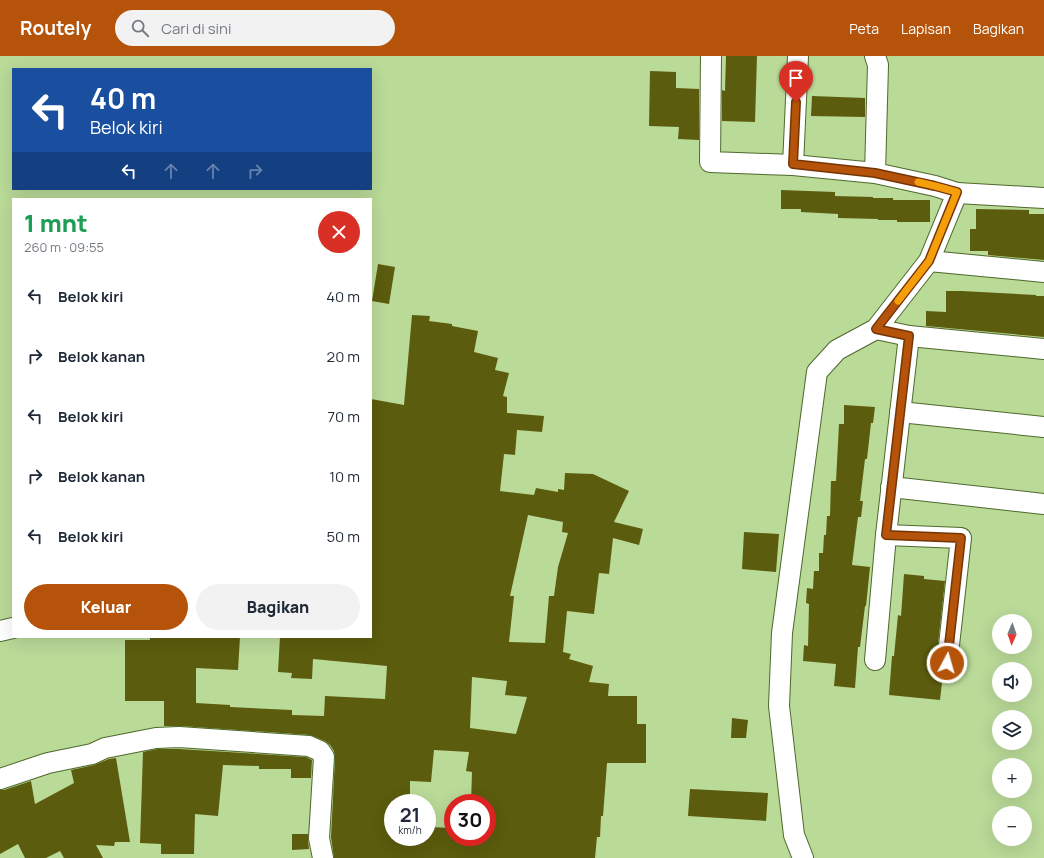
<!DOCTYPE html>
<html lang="id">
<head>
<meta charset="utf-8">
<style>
  body { margin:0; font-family:Manrope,sans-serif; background:#f2f2f3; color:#1f2937; height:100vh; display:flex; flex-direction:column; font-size:15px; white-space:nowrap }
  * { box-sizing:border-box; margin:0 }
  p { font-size:13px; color:#747a83 }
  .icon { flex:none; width:22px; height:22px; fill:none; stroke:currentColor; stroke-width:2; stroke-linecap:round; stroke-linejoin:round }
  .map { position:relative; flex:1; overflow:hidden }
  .sheet { position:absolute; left:12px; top:142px; width:360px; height:440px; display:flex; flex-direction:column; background:#fff; border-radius:0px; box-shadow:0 4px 16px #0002 }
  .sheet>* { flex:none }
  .guide { position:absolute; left:12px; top:12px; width:360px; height:122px; border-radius:0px; box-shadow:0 4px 16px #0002; background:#1a4fa0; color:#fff; overflow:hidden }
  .needle { width:26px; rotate:182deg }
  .controls { position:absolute; left:992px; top:558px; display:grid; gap:8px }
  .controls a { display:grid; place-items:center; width:40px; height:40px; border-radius:50%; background:#fff; box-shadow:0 4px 16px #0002; font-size:20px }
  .speed { position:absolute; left:384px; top:738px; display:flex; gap:8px; font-size:20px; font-weight:700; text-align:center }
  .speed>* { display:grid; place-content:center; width:52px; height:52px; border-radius:50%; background:#fff; box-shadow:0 4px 16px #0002; line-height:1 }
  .speed small { font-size:10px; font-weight:400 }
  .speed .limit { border:6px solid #d22; background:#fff; color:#111 }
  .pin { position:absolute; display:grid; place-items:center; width:34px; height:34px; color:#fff; margin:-41px -17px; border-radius:50% 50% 50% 0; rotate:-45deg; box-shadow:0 0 4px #0007 }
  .pin .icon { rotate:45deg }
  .me { position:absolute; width:44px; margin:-22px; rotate:6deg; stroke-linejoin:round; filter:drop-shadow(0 0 3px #0008) }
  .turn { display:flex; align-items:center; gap:14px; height:84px; padding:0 12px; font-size:18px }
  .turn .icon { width:52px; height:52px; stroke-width:2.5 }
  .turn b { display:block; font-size:28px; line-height:34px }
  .lanes { display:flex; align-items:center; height:38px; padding:0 12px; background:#0003; justify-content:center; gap:20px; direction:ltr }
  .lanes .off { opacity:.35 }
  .round { display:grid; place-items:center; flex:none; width:42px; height:42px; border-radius:21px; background:#f2f2f3 }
  .overview { display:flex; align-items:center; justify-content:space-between; height:68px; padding:0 12px }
  h1 { font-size:24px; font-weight:800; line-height:30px; color:#1e9e55 }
  .action { display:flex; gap:8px; margin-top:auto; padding:8px 12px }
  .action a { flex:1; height:46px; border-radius:24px; background:#b45309; color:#fff; font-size:16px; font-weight:800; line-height:46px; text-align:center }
  .action a+a { background:#f2f2f3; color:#1f2937 }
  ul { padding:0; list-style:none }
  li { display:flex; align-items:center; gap:12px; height:60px; padding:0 12px }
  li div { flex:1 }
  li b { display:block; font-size:15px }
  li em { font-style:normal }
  header { display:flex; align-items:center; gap:24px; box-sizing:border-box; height:56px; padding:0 20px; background:#b45309; color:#fff }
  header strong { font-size:19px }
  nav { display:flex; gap:22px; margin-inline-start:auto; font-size:14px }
  .search { width:280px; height:36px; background:#f2f2f3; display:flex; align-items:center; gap:10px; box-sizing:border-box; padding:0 14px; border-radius:22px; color:#747a83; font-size:15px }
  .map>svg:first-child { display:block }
  .building { fill:#5c5c0e; fill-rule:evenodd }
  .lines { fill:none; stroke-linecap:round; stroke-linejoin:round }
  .minor-casing { stroke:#4e692c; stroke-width:22 }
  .minor { stroke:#fff; stroke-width:20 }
  .route-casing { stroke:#753606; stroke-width:10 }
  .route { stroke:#b45309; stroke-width:7 }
  .slow { stroke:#f59e0b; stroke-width:7 }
</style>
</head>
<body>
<header>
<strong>Routely</strong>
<div class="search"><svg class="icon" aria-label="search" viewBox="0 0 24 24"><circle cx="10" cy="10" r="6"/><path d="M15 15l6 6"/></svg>Cari di sini</div>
<nav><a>Peta</a><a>Lapisan</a><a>Bagikan</a></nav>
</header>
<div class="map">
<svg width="1044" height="802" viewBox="0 0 1044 802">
  <rect width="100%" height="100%" fill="#bada98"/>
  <g class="building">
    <polygon points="726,0 757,0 755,66 722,65 722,34 725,35"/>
    <polygon points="650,15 676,16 676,32 699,33 699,84 678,83 679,71 649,70"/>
    <polygon points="812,40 865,42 865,61 811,60"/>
    <polygon points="781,134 835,136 835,140 873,141 873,142 893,142 893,144 930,144 930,166 897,166 897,164 878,164 878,163 838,162 838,158 801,156 801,153 781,153"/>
    <polygon points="976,153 1029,154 1029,158 1044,158 1044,204 988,199 988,195 970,195 970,173 976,173"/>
    <polygon points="378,208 395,211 389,248 372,245"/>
    <polygon points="946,235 962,235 1036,239 1036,240 1044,240 1044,281 926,270 926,255 946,256"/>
    <path d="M412,259L430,260L429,265L452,268V270L478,275L474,296L498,302L495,314L509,317L503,340L507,341V357L544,360L542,376L517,374L515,399L504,398L500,435L534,439L536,432L558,436V433L564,434L565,417L593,418L629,435L614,466L643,473L639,489L613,482L609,518L599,517L594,558L567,555L563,596L571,598L569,603L593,610L589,626L609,628L608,640H637V668H646V707H607L603,760H601L600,781H597L595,802H334L331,781L335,702L334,695L330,689L325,685L310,679L180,670H164V645H125V584H150V581H240L238,614L196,612V647L230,649V651L292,654V659L324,660L325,640L385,643L387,610L313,603L312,623L291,622L292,617L278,616L280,581H371V343L404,349ZM528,459L563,466L562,476L568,477L558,511L554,540H549L545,587L509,586L514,540H510ZM472,621L507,625L505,639L527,641L516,678L470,672ZM434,694L469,696L466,715L472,716L471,747H487V781H453V772L427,771V781H393V747H410V725L431,726Z"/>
    <polygon points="844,349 875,351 873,367 871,367 867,403 865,403 860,445 863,445 861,461 858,461 852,509 870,511 866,550 865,550 860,591 858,591 855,632 834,630 836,608 803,605 804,589 808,590 809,548 806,547 807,532 813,533 814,515 819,515 819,497 823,497 824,479 826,479 827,460 830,460 831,425 836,425 839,368 844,368"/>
    <polygon points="744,476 779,478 776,516 742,513"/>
    <polygon points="904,518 924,520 924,523 945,525 936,606 937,612 940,616 943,618 940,644 889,639 892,600 894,600 898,559 901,560"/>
    <polygon points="732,662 748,664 746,682 731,682"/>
    <polygon points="157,693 179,693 306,701 312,704 311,722 291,722 291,713 259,713 259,710 223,709 218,760 195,758 194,798 161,798 161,788 140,787 143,696"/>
    <polygon points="116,702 130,786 115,786 114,790 96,789 103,802 64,802 60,795 46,802 25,802 18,788 0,798 0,734 4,734 31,725 35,748 74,727 71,714 94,709 109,703"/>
    <polygon points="690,733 768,737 766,765 688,760"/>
    <polygon points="292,778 308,778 308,784 309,793 292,794"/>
  </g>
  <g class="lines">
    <g class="minor-casing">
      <g id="minor">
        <polyline points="711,0 710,106 793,109 875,117 935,130 957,137"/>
        <polyline points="875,0 878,9 875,117"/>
        <polyline points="793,109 798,0"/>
        <polyline points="929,205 1044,216"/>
        <polyline points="876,273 909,280 1044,293"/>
        <polyline points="900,356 1044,371"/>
        <polyline points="891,431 1044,448"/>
        <polyline points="886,479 961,482 947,607"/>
        <polyline points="0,575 13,572"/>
        <polyline points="875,604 886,479 909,280"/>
        <polyline points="0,723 48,707 92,698 105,692 156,682 179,681 309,690 320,695 324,701 319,782 323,802"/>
        <polyline points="803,802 794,779 779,650 782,577 817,316 837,294 876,273 929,205 957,137 1044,142"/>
      </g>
    </g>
    <use href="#minor" class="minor"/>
  </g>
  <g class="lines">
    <g class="route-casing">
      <polyline id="route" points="796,46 793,108 875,117 935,130 957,136 929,205 876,273 909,280 886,479 961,482 947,607"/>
    </g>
    <use href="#route" class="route"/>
    <polyline class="slow" points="898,245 929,205 957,136 935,130 918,126"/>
  </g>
</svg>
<div class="controls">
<a><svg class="needle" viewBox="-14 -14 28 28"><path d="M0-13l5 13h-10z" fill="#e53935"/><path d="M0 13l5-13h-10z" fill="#747a83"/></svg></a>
<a><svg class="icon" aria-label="sound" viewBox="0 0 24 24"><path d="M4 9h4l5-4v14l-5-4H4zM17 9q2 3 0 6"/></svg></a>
<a><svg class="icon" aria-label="layers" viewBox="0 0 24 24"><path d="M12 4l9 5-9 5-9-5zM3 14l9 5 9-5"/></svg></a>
<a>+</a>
<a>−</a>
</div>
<div class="speed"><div>21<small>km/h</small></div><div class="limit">30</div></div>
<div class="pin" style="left:796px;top:46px;background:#d93025"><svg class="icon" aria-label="arrive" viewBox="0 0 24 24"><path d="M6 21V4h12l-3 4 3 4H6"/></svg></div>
<svg class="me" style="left:947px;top:607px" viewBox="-20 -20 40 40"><circle r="17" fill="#b45309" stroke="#fff" stroke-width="3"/><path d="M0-11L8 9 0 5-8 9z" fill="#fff"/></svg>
<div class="guide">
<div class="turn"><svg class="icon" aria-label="left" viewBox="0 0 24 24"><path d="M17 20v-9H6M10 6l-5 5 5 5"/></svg><div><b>40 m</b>Belok kiri</div></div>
<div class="lanes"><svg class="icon" aria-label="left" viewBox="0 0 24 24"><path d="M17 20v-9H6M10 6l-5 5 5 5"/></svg><svg class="icon off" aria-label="ahead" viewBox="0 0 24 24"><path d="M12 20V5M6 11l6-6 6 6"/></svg><svg class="icon off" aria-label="ahead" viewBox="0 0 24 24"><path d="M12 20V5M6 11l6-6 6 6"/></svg><svg class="icon off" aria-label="right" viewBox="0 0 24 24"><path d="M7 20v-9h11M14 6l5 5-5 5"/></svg></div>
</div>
<section class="sheet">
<div class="overview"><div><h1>1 mnt</h1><p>260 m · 09:55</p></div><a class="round" style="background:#d93025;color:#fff"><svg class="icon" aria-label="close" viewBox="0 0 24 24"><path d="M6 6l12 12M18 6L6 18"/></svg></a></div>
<ul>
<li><svg class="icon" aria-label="left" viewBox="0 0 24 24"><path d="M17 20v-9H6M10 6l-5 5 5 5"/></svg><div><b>Belok kiri</b></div><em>40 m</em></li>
<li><svg class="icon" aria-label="right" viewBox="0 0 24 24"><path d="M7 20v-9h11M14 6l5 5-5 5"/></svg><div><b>Belok kanan</b></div><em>20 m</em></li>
<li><svg class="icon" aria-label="left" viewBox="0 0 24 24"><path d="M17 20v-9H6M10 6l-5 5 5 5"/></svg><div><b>Belok kiri</b></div><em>70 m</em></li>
<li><svg class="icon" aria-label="right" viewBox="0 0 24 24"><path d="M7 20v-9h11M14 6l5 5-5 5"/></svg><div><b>Belok kanan</b></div><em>10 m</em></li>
<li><svg class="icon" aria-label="left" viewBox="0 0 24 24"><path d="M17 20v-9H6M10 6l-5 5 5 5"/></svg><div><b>Belok kiri</b></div><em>50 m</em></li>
</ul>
<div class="action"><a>Keluar</a><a>Bagikan</a></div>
</section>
</div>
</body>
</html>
